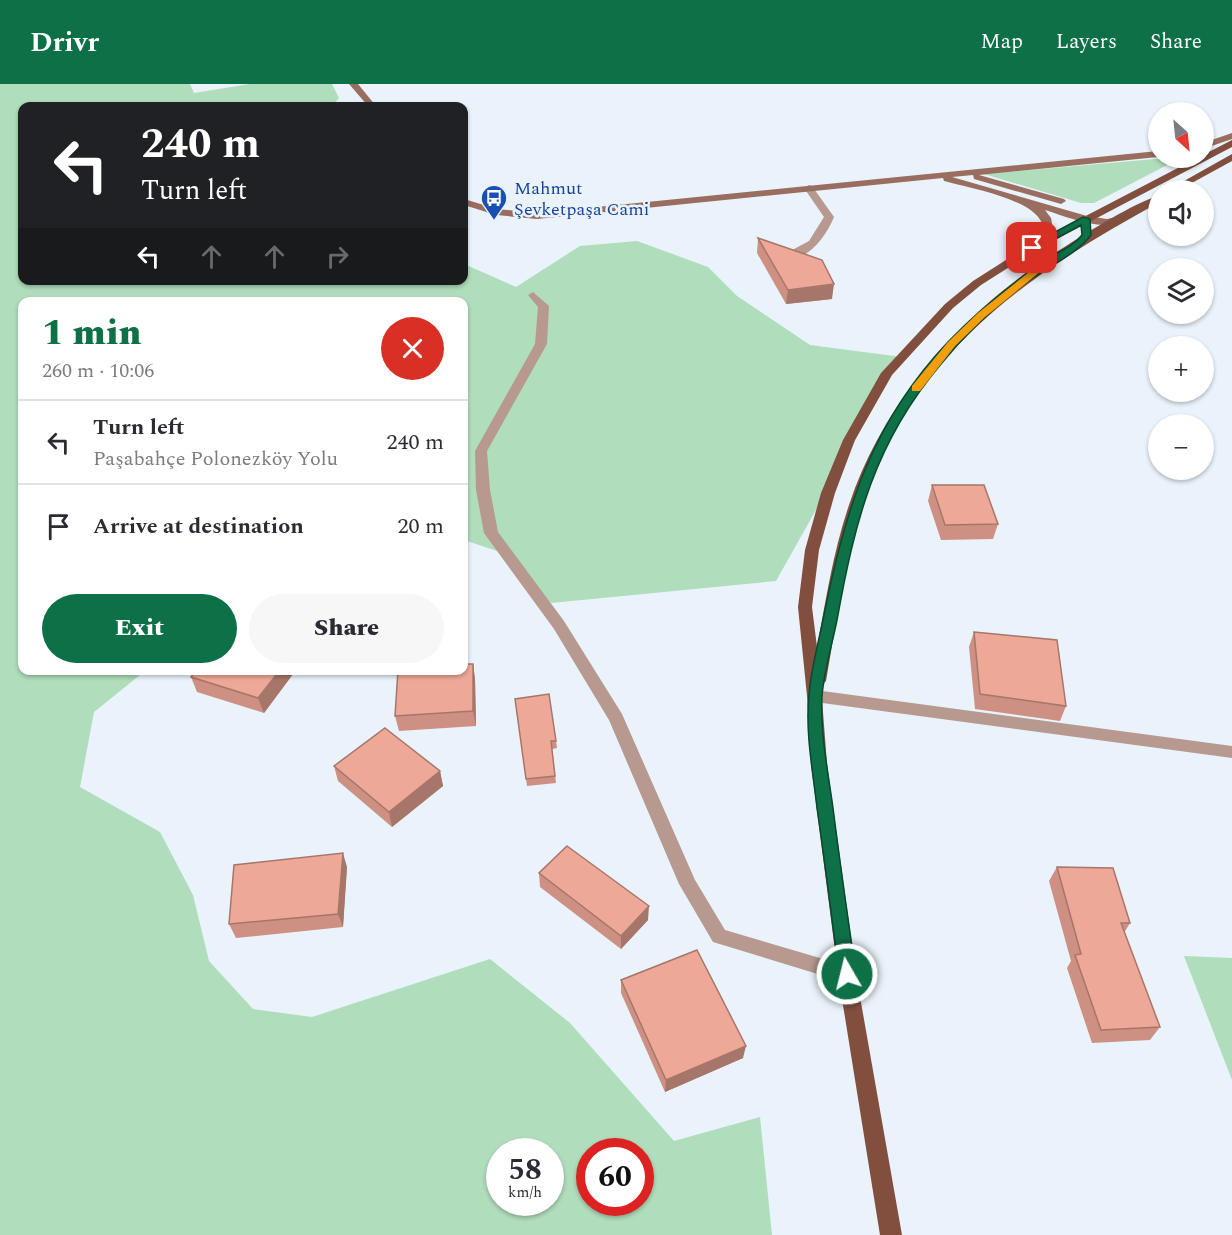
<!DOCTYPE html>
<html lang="en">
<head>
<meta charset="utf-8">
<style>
  body { margin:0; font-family:Spectral,serif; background:#f7f7f7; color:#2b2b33; height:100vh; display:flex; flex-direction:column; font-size:22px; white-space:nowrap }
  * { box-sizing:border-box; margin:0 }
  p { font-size:20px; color:#7c7c81 }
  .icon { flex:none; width:33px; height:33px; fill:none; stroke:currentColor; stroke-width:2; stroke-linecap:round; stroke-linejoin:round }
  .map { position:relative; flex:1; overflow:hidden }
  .panel { position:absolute; left:18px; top:213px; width:450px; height:378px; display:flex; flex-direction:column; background:#fff; border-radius:12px; box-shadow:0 2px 4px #0004 }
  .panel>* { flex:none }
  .top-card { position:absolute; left:18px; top:18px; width:450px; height:183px; border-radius:12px; box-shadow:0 2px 4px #0004; background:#202124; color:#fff; overflow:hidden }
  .needle { width:39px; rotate:153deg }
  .fabs { position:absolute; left:1148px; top:18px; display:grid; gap:12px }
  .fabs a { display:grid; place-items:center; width:66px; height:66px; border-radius:50%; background:#fff; box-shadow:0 2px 4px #0004; font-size:30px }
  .speed { position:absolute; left:486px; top:1054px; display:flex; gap:12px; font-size:30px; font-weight:700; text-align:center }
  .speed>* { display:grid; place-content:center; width:78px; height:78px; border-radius:50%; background:#fff; box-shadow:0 2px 4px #0004; line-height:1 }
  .speed small { font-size:15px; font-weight:400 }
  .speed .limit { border:9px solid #d22; background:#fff; color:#111 }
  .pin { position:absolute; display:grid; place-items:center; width:51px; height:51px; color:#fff; margin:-26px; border-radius:12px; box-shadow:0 3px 9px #0006 }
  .me { position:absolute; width:66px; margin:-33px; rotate:352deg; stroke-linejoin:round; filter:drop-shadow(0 0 4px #0008) }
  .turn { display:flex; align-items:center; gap:21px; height:126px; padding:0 24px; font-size:27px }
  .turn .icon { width:78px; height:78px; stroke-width:2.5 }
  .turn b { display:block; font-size:42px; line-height:51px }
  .lanes { display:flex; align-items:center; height:57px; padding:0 24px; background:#0003; justify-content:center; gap:30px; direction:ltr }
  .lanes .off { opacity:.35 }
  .round { display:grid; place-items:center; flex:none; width:63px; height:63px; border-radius:32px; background:#f7f7f7 }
  .head { display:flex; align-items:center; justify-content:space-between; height:102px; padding:0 24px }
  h1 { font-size:36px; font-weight:800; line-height:45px; color:#0e7046 }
  .cta { display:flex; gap:12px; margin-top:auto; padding:12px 24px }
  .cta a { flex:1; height:69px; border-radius:36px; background:#0e7046; color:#fff; font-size:24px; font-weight:800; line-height:69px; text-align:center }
  .cta a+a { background:#f7f7f7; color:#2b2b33 }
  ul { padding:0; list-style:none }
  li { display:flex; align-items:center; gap:18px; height:84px; padding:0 24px; border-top:2px solid #e1e1e2 }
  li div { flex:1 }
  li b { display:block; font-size:22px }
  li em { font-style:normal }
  header { display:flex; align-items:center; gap:36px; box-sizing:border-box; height:84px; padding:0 30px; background:#0e7046; color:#fff }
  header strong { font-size:28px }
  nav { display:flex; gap:33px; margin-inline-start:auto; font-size:21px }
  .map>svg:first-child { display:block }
  .green { fill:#b0ddbb; fill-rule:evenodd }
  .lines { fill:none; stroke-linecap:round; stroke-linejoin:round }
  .minor { fill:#b7998f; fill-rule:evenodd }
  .secondary { fill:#996e60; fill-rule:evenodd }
  .primary { fill:#824f3f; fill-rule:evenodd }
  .wall { fill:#cd9082 }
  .shaded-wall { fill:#a7766a }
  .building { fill:#eea897; stroke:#a7766a; stroke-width:1.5 }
  .route { fill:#0e7046; stroke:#09492e; stroke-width:1.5 }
  .slow { fill:#f59e0b }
  .labels { text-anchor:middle; stroke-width:5; stroke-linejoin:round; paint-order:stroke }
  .far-transit-label { font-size:18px; fill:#164399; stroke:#eaf3fb; text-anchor:start }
</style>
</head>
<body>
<header>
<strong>Drivr</strong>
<nav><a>Map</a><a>Layers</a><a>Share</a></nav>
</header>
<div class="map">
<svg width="1232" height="1151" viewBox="0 0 1232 1151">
  <rect width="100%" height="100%" fill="#eaf3fb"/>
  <g class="green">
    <path d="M0,0H190L194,9L250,0H332L339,14L332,22H22V196H464V180L516,203L580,162L637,157L708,183L737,212L810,261L902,273L776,497L551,519L500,468L464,456V218H22V586L145,587L94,628L80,703L160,748L193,811L209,877L253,925L312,933L490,875L570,939L674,1057L760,1033L772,1151H0ZM500,1068H550V1119H500ZM590,1068H640V1119H590Z"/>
    <polygon points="1166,74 1174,75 1173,78 1094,119 1081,119 984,90"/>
    <polygon points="1184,872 1232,874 1232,996"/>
  </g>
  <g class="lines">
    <g class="minor">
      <path d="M809,101L812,102L834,133C826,153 806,180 781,176V172L809,157L824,133L804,104Z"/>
      <polygon points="533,208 549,222 547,260 487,367 490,406 498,448 564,537 622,630 695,796 725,846 854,884 856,890 854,896 847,899 713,858 679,800 609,636 554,545 484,449 476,406 475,367 535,260 538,223 528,211"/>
      <polygon points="815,606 1232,662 1232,674 815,618 810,616 807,612 810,608"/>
    </g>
    <g class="secondary">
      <polygon points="349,0 358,0 376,22 368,22"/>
      <polygon points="1232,49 1232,55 1203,65 1203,59"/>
      <path d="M1158,67V73L979,91L1064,115L1066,117L1061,120L974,95L973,91L952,93L1087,132L1107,135L1121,132L1126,135C1105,150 1068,133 1045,126L1051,134L1053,145L1015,175L1011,174V170L1043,144C1041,116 969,104 944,97L943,94L537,135L496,131L464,121V115L497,125L537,129Z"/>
    </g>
    <g class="primary">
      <path d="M1232,56V63L1036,166L981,201L953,224L892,291L855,356L835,409L819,466L812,523L817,563C826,516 833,468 849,421C885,312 969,221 1066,162C1090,147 1132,120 1158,112V119C1025,192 914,268 863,419C843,476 837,538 826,597L821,602L827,680L856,890L902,1151H880L838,890L811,680L807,612L798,523L805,466L821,409L843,356L881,289L945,220L973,197L1028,162L1197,74H1203V71Z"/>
      <polygon points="1232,70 1232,77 1179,106 1168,106"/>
    </g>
  </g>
  <g class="wall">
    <polygon points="758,154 832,215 786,220 757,169"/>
    <polygon points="932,401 998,440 993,455 941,456 928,417"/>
    <polygon points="974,548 1066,622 1060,637 975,625 969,563"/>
    <polygon points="473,580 475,595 476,642 399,647 395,632"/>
    <polygon points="296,586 264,629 197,608 191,593"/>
    <polygon points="515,615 556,657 557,664 552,665 556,699 527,702"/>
    <polygon points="334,682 440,687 443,702 392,743 338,697"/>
    <polygon points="347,783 343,843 236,854 229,840"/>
    <polygon points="1057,783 1130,839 1124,849 1160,943 1150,956 1092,959 1067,884 1071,877 1049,797"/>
    <polygon points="539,789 648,836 621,865 540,803"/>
    <polygon points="621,896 743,974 665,1008 621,909"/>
  </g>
  <g class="shaded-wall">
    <polygon points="834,200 832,215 786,220 788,206"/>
    <polygon points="473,580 475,595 476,642 473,627"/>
    <polygon points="280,586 296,586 264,629 258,614"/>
    <polygon points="440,687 443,702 392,743 389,728"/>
    <polygon points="343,769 347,783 343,843 338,830"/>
    <polygon points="649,822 648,836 621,865 621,852"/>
    <polygon points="746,962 743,974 665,1008 666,996"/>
  </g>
  <g class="building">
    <polygon points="758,154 822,176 834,200 788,206"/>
    <polygon points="932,401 984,401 998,440 945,441"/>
    <polygon points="974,548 1057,556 1066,622 980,610"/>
    <polygon points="464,580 473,580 473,627 395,632 398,586 464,586"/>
    <polygon points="196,586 280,586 258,614 191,593"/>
    <polygon points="549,610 556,657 551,657 555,692 526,695 515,615"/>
    <polygon points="385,644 440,687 389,728 334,682"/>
    <polygon points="567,762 649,822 621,852 539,789"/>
    <polygon points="343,769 338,830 229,840 234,781"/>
    <polygon points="1057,783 1113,784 1130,839 1121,839 1160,943 1101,946 1075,871 1081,870"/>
    <polygon points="697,866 746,962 666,996 621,896"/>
  </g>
  <path class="route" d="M1083,133L1090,135L1091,151C1078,169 1048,183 1030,196C997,220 966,249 941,280C874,359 855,437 837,536C832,561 824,587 822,612C820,648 828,688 833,724C840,780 848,835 856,890L853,896L847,898L841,896L839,890C832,835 825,779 817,724C813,688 805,647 809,611C811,584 819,557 824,531C845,425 872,338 948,258C976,229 1008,203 1041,179C1054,169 1072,164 1082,151L1081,141L1035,166H1029V162Z"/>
  <polygon class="slow" points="1044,176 1052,178 985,233 955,262 920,307 912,307 912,302 948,258 978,229"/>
  <defs>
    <g id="bus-pin" transform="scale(1.35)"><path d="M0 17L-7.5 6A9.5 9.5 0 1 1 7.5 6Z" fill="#1a4fb4" stroke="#eaf3fb"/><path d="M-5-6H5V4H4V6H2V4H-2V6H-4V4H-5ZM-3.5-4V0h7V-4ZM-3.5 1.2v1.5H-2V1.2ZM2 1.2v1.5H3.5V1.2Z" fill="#fff"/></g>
  </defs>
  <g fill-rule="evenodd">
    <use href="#bus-pin" x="494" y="114"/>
  </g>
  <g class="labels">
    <g class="far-transit-label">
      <text x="514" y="110">Mahmut<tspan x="514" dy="21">Şevketpaşa Cami</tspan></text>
    </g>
  </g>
</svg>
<div class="fabs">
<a><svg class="needle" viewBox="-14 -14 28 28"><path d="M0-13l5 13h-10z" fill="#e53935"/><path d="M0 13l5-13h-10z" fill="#7c7c81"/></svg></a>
<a><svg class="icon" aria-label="sound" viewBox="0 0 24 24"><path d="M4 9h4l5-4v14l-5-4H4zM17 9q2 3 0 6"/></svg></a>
<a><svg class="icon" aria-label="layers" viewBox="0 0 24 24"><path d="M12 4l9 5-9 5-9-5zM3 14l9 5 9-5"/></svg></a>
<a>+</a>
<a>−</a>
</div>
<div class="speed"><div>58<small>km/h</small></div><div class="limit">60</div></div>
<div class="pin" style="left:1032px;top:164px;background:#d93025"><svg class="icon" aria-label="arrive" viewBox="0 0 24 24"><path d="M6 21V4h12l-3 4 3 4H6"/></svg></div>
<svg class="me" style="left:847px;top:890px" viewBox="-20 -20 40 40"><circle r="17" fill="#0e7046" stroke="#fff" stroke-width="3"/><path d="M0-11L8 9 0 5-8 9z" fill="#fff"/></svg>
<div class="top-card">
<div class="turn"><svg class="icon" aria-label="left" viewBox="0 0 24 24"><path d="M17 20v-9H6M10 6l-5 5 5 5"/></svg><div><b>240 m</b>Turn left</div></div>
<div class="lanes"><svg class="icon" aria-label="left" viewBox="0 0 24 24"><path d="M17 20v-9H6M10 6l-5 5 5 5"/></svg><svg class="icon off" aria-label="ahead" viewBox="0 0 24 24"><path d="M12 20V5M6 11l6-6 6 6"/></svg><svg class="icon off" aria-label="ahead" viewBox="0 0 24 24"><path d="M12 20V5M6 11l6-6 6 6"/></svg><svg class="icon off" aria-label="right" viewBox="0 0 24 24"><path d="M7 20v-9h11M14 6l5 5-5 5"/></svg></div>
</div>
<section class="panel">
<div class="head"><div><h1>1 min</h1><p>260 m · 10:06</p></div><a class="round" style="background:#d93025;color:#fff"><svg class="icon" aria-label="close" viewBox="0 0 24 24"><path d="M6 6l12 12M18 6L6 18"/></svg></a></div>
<ul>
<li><svg class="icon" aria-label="left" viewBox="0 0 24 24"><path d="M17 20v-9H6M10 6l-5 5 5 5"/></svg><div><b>Turn left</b><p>Paşabahçe Polonezköy Yolu</p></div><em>240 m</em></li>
<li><svg class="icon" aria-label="arrive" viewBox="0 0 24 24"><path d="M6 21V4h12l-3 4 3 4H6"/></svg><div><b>Arrive at destination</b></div><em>20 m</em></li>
</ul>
<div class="cta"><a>Exit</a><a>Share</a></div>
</section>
</div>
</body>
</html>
